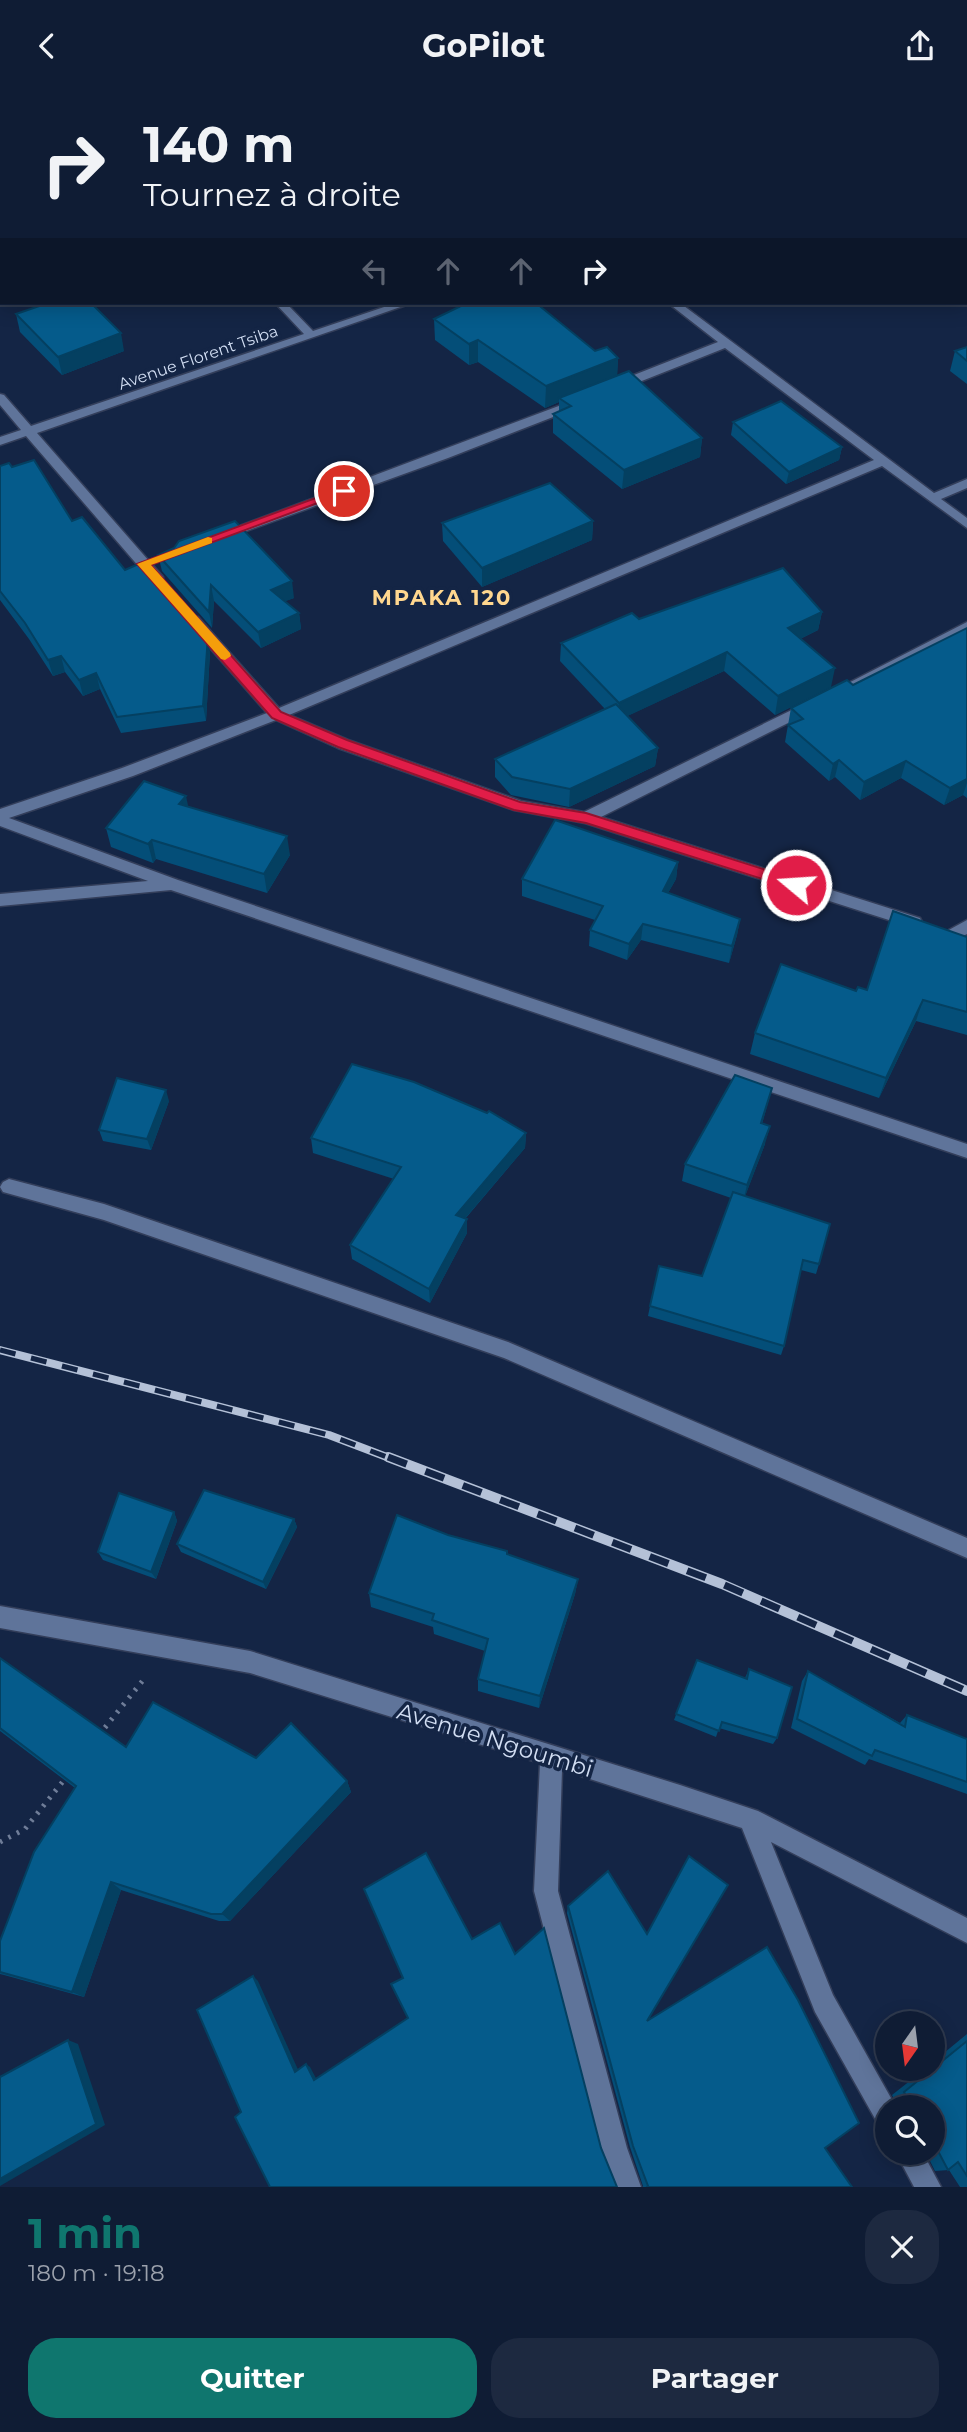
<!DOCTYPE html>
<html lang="fr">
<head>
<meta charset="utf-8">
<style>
  body { margin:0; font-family:Montserrat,sans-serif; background:#1d2940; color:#f1f3f6; height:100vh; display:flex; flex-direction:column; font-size:26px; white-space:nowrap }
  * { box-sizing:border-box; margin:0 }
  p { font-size:23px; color:#9ba1ac }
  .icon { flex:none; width:38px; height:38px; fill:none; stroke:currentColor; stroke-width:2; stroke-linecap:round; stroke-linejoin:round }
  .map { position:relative; height:2096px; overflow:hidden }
  .drawer { display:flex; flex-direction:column; background:#0f1c34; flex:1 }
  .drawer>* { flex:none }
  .hud { position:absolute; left:0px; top:0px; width:968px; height:214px; box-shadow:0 4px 18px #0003,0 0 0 2px #2f3a4f; background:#0f1c34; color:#f1f3f6; overflow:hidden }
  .needle { width:46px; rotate:194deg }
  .fabs { position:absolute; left:875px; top:1920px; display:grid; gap:14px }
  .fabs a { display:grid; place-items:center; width:70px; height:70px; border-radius:50%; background:#0f1c34; box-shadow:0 4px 18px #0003,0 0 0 2px #2f3a4f; font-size:35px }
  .pin { position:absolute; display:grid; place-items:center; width:60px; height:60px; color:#fff; margin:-30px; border:4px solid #fff; border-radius:50%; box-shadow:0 2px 7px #0007 }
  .me { position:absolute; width:77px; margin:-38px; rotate:288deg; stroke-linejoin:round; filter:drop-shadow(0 0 5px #0008) }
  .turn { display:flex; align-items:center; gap:24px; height:147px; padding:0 28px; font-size:32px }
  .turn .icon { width:91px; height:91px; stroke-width:2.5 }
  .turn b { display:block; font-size:49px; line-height:60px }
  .lanes { display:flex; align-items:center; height:66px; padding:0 28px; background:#0003; justify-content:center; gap:35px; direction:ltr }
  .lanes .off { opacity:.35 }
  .round { display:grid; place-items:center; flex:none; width:74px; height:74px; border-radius:28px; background:#1d2940 }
  .summary { display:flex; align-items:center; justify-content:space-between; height:119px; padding:0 28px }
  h1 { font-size:42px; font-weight:700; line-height:52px; color:#0f766e }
  .cta { display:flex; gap:14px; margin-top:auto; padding:14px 28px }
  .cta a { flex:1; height:80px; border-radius:28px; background:#0f766e; color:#fff; font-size:28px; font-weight:700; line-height:80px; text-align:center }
  .cta a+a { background:#1d2940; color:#f1f3f6 }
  header { display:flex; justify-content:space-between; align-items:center; height:91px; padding:0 28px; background:#0f1c34; font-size:32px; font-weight:700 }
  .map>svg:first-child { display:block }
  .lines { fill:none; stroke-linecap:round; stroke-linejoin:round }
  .street-casing { stroke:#333e5a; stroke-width:3 }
  .path { stroke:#6f7d98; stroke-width:5; stroke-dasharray:2.5 7; stroke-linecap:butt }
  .street { fill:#5f749a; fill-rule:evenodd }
  .rail-far1-casing { stroke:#b4c1d7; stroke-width:8 }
  .rail-casing { stroke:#b4c1d7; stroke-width:10 }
  .rail-far1 { stroke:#142545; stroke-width:5; stroke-dasharray:16; stroke-linecap:butt }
  .rail { stroke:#142545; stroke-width:7; stroke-dasharray:20; stroke-linecap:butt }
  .wall { fill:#044e78 }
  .shaded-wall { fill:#044061 }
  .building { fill:#055b8b; stroke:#044061; stroke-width:2 }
  .route { fill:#e11d48; stroke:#92132f; stroke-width:2 }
  .slow { fill:#f59e0b }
  .labels { text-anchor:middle; stroke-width:7; stroke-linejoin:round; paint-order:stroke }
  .far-street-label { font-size:16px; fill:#d1ddf2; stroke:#142545 }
  .far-district-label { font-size:21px; font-weight:bold; letter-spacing:2px; fill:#ffd78f; stroke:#142545 }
  .near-street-label { font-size:23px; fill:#d1ddf2; stroke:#142545 }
</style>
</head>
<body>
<header><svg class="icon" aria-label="back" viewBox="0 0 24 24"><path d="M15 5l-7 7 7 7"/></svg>GoPilot<svg class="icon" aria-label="share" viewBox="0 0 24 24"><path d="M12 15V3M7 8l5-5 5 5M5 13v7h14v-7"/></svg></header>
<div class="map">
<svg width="967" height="2096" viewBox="0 0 967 2096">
  <rect width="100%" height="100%" fill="#142545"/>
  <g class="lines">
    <g class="street-casing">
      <g id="street">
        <polygon points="52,0 62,0 64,2 53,2"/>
        <polygon points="383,0 393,0 395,2 384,2"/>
        <polygon points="698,0 709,0 711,2 699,2"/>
        <rect x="966" y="18" width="1" height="6"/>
        <rect x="966" y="169" width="1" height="6"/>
        <polygon points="275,212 286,212 313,240 396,212 412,212 37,342 163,486 163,492 153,492 26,345 0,354 0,346 21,339 0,314 0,303 4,304 31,335 304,243"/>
        <polygon points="668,212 680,212 934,402 967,388 967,397 941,408 967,427 967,437 882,375 289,624 348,649 521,710 584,721 804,613 814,613 814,619 601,726 920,827 922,831 920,835 914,837 585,732 514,719 338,657 276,629 133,685 9,727 178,789 967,1053 967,1067 171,799 0,815 0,803 148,790 0,735 0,718 122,677 267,622 188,532 188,526 198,526 279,617 874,369 725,257 619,299 611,299 611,293 718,251"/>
        <polygon points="580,307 584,308 584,314 448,367 227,447 222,448 216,444"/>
        <polygon points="967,531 967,541 839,606 829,606 827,603"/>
        <polygon points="967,829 967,843 953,850 947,848 945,844 947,840"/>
        <polygon points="9,1088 104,1113 508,1251 967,1447 967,1467 504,1267 104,1129 3,1101 0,1096 3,1091"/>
        <polygon points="0,1515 250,1560 680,1694 758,1720 967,1827 967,1852 771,1751 833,1904 896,2016 887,2016 887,2036 878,2033 815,1921 742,1737 562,1679 558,1800 627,2057 641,2096 615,2096 601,2057 534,1800 540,1672 250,1582 0,1537"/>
        <polygon points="896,2062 923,2062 941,2096 914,2096"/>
      </g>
    </g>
    <g class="path">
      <polyline points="99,1644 144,1588"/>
      <polyline points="0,1751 25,1738 68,1684"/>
    </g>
    <use href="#street" class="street"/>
    <g class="rail-far1-casing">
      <polyline id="rail-far1" points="0,1259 329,1344 392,1368"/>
    </g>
    <g class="rail-casing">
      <polyline id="rail" points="388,1366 722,1493 967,1600"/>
    </g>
    <use href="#rail-far1" class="rail-far1"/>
    <use href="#rail" class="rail"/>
  </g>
  <g class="wall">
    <polygon points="159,0 243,0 243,2 161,2"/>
    <polygon points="0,63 2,63 2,166 0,164"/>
    <polygon points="16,223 124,260 62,284 20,241"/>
    <polygon points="434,228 595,260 618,267 617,284 702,347 700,366 622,398 553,342 553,323 559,320 559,311 545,317 478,271 469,274 435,249"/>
    <polygon points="967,256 967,293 950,280 955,260"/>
    <polygon points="733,331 842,356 839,369 786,393 731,344"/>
    <polygon points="0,375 12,376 72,430 125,479 210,561 206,630 121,642 100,598 83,605 65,581 53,585 29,548 0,509"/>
    <polygon points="593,430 592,449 482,496 443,450 442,432"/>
    <polygon points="174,457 294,507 285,510 299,522 301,538 261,557 214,510 212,537 162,480 158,464"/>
    <polygon points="822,521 818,539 800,548 831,596 775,624 724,580 627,625 658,657 655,675 569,716 511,704 495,686 495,668 605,618 560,570 561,552 639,528"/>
    <polygon points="967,537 967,707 963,704 944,714 901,687 860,709 835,686 829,690 785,651 791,617 853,594"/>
    <polygon points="188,716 290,764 267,802 156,768 153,772 111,756 106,737"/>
    <polygon points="678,771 676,788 668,802 740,828 737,844 729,872 641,849 627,869 589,855 590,839 595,829 522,805 522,788"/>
    <polygon points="967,846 967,944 916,930 879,1007 750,963 755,942 856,900 867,899"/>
    <polygon points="772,997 762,1033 765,1053 745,1105 819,1173 816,1183 801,1179 784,1255 781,1264 648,1225 650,1215 702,1185 731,1107 682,1090 685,1073"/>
    <polygon points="169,1010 151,1059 103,1050 99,1039"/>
    <polygon points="526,1042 525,1057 465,1128 467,1128 467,1142 430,1212 352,1168 350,1154 394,1088 313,1062 311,1047"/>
    <polygon points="174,1421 177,1430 156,1488 103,1469 98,1461"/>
    <polygon points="294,1428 297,1436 266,1498 181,1461 177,1453"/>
    <polygon points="448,1444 507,1463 578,1488 575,1503 539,1617 478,1600 478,1588 485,1560 434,1543 433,1536 371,1516 369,1502"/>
    <polygon points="0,1567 126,1656 256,1667 347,1690 351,1701 230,1830 219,1830 121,1799 84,1906 4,1884 0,1883 0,1850 75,1697 0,1640"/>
    <polygon points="697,1569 745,1587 749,1578 777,1647 773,1653 719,1637 716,1646 674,1629"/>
    <polygon points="808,1580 900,1632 907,1624 967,1648 967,1703 869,1668 865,1674 791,1637 802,1590"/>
    <polygon points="689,1765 647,1930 825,2057 852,2096 643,2096 643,2095 630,2056 567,1822 568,1815 647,1843"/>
    <polygon points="967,1943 967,2096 960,2096 949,2079 935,2080 926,2062 933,2062 933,2016 898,2016 892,2004 925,1978 933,1978 933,1971"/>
  </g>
  <g class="shaded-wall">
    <polygon points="211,0 243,0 243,2 206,2"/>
    <polygon points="585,0 641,0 640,2 578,2"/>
    <polygon points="967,74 967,91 966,91 966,75"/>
    <polygon points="121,242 124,260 62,284 58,266"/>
    <polygon points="478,249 478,271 469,274 469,253"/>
    <polygon points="618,267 617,288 559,307 559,311 545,317 546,295"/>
    <polygon points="702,347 700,366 622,398 624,379"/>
    <polygon points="842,356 839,369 786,393 789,381"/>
    <polygon points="593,430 592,449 482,496 482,477"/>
    <polygon points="292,490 294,507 273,515 271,499"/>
    <polygon points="211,494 214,510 212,537 209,521"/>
    <polygon points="822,521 818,539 784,556 788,537"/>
    <polygon points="299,522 301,538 261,557 258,541"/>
    <polygon points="208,545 210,561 206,630 203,615"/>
    <polygon points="727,561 724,580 617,630 619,612"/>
    <polygon points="61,565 65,581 53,585 48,569"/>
    <polygon points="835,577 831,596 775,624 778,605"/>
    <polygon points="96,582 100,598 83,605 79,589"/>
    <polygon points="658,657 655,675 569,716 570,698"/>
    <polygon points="839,669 835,686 829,690 833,673"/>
    <polygon points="906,670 901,687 860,709 864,691"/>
    <polygon points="967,688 967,692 963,704 944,714 950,697"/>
    <polygon points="186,705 190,724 179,713"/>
    <polygon points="287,745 290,764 267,802 264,783"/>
    <polygon points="152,749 156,768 153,772 148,753"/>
    <polygon points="678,771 676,788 660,816 663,800"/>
    <polygon points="740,828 737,844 729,872 732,855"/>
    <polygon points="643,833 641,849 627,869 629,853"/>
    <polygon points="923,909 916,930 879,1007 886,987"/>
    <polygon points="166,999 169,1010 151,1059 147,1048"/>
    <polygon points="770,1035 765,1053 743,1111 747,1094"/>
    <polygon points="526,1042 525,1057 456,1138 456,1124"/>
    <polygon points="467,1128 467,1142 430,1212 429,1198"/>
    <polygon points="174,1421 177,1430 156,1488 151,1481"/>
    <polygon points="294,1428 297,1436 266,1498 263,1491"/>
    <polygon points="578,1488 575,1503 539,1617 540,1605"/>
    <polygon points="347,1690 351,1701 230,1830 222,1823"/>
    <polygon points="111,1791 121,1799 84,1906 72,1901"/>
    <polygon points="253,1885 258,1890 300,1983 295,1981"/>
    <polygon points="68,1949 78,1953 105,2034 0,2095 0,2088"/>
    <polygon points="306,1973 310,1976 318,1991 314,1989"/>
  </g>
  <g class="building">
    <polygon points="178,0 211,0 206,2 179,2"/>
    <polygon points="453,0 585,0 578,2 448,2"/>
    <polygon points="0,63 2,63 2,155 0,153"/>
    <polygon points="48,212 91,212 121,242 58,266 16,223"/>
    <polygon points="467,212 536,212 595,260 607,256 618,267 546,295 478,249 469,253 434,228"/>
    <polygon points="967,256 967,270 955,260"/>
    <polygon points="629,280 702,347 624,379 553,323 571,315 559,307"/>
    <polygon points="781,310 842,356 789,381 733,331"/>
    <polygon points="34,369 72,430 82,426 125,479 143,471 208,545 203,615 117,626 96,582 79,589 61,565 48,569 25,532 0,500 0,375 9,372 12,376"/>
    <polygon points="550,392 593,430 482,477 442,432"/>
    <polygon points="235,430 292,490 271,499 299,522 258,541 211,494 209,521 158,464 174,457 179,450"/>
    <polygon points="783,477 822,521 788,537 835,577 778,605 727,561 619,612 561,552 632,522 639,528"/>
    <polygon points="967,537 967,688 950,697 906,670 864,691 839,669 833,673 788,634 803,628 791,617 847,589 853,594"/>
    <polygon points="616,613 658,657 570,698 512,686 495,668"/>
    <polygon points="144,690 186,705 179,713 287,745 264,783 152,749 148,753 106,737"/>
    <polygon points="555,729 678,771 663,800 740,828 732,855 643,833 629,853 590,839 603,815 522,788"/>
    <polygon points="893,820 967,846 967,921 923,909 886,987 755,942 781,873 856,900 858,896 867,899"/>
    <polygon points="352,973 414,991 487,1022 489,1020 526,1042 456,1124 467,1128 429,1198 350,1154 401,1076 311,1047"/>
    <polygon points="735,984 772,997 761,1032 770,1035 747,1094 685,1073"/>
    <polygon points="117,987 166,999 147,1048 99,1039"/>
    <polygon points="733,1101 830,1133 819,1173 803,1169 784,1255 650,1215 659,1175 702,1185"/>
    <polygon points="204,1399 294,1428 263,1491 177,1453"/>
    <polygon points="119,1402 174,1421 151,1481 98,1461"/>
    <polygon points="397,1424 448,1444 507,1460 507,1463 578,1488 540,1605 478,1588 488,1548 432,1529 434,1523 369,1502"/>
    <polygon points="0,1567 126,1656 153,1611 256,1667 291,1632 347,1690 222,1823 211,1823 111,1791 72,1901 0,1881 0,1850 34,1761 76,1695 0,1637"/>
    <polygon points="697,1569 747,1588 749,1578 792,1596 777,1647 722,1631 719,1640 676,1623"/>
    <polygon points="808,1580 905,1636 907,1624 967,1648 967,1691 875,1659 872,1665 797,1628"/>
    <polygon points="426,1762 472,1848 500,1832 515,1863 544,1837 601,2057 617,2096 270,2096 235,2026 241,2021 197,1919 253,1885 295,1981 306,1973 314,1989 408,1927 391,1893 403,1887 364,1798"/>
    <polygon points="689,1765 728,1794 647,1930 767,1856 798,1909 859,2032 825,2057 852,2096 647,2096 648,2095 633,2055 568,1815 608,1780 647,1843"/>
    <polygon points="68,1949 96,2033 0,2088 0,1986"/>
    <polygon points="967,1950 967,2085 958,2071 948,2079 938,2060 933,2058 933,2016 905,2016 910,2014 904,2001"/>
  </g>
  <polygon class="route" points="340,398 350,400 151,474 281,621 347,649 520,711 586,722 801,790 801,797 791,797 586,732 514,719 338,656 272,627 137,473"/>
  <polygon class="slow" points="208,446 212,447 212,452 151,474 230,562 231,565 225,569 221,568 137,473"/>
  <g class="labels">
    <g class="far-street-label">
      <text transform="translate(198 266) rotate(-19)" y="6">Avenue Florent Tsiba</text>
    </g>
    <g class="far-district-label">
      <text x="442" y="514">MPAKA 120</text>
    </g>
    <g class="near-street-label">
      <text transform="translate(495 1649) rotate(17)" y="8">Avenue Ngoumbi</text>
    </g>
  </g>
</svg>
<div class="fabs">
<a><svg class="needle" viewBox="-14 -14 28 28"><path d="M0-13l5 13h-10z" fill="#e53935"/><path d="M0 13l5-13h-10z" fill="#9ba1ac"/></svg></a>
<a><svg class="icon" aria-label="search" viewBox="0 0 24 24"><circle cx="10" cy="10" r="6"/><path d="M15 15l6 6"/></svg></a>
</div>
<div class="pin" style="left:344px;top:400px;background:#d93025"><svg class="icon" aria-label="arrive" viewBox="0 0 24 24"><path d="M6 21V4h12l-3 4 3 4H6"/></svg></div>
<svg class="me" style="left:796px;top:794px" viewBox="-20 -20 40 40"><circle r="17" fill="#e11d48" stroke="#fff" stroke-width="3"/><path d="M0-11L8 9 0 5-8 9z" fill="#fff"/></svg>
<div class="hud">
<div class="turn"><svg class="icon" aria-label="right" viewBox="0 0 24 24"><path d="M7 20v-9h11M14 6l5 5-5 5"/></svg><div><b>140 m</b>Tournez à droite</div></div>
<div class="lanes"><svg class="icon off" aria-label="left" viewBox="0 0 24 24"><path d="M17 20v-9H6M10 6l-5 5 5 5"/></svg><svg class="icon off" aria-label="ahead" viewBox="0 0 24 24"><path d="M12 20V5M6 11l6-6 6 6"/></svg><svg class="icon off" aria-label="ahead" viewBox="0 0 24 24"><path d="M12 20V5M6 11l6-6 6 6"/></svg><svg class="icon" aria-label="right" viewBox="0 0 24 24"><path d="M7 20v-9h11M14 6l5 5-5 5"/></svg></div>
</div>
</div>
<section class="drawer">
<div class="summary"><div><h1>1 min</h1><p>180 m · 19:18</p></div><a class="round"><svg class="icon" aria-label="close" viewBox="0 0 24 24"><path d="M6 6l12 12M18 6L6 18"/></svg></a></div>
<div class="cta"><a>Quitter</a><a>Partager</a></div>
</section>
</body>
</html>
